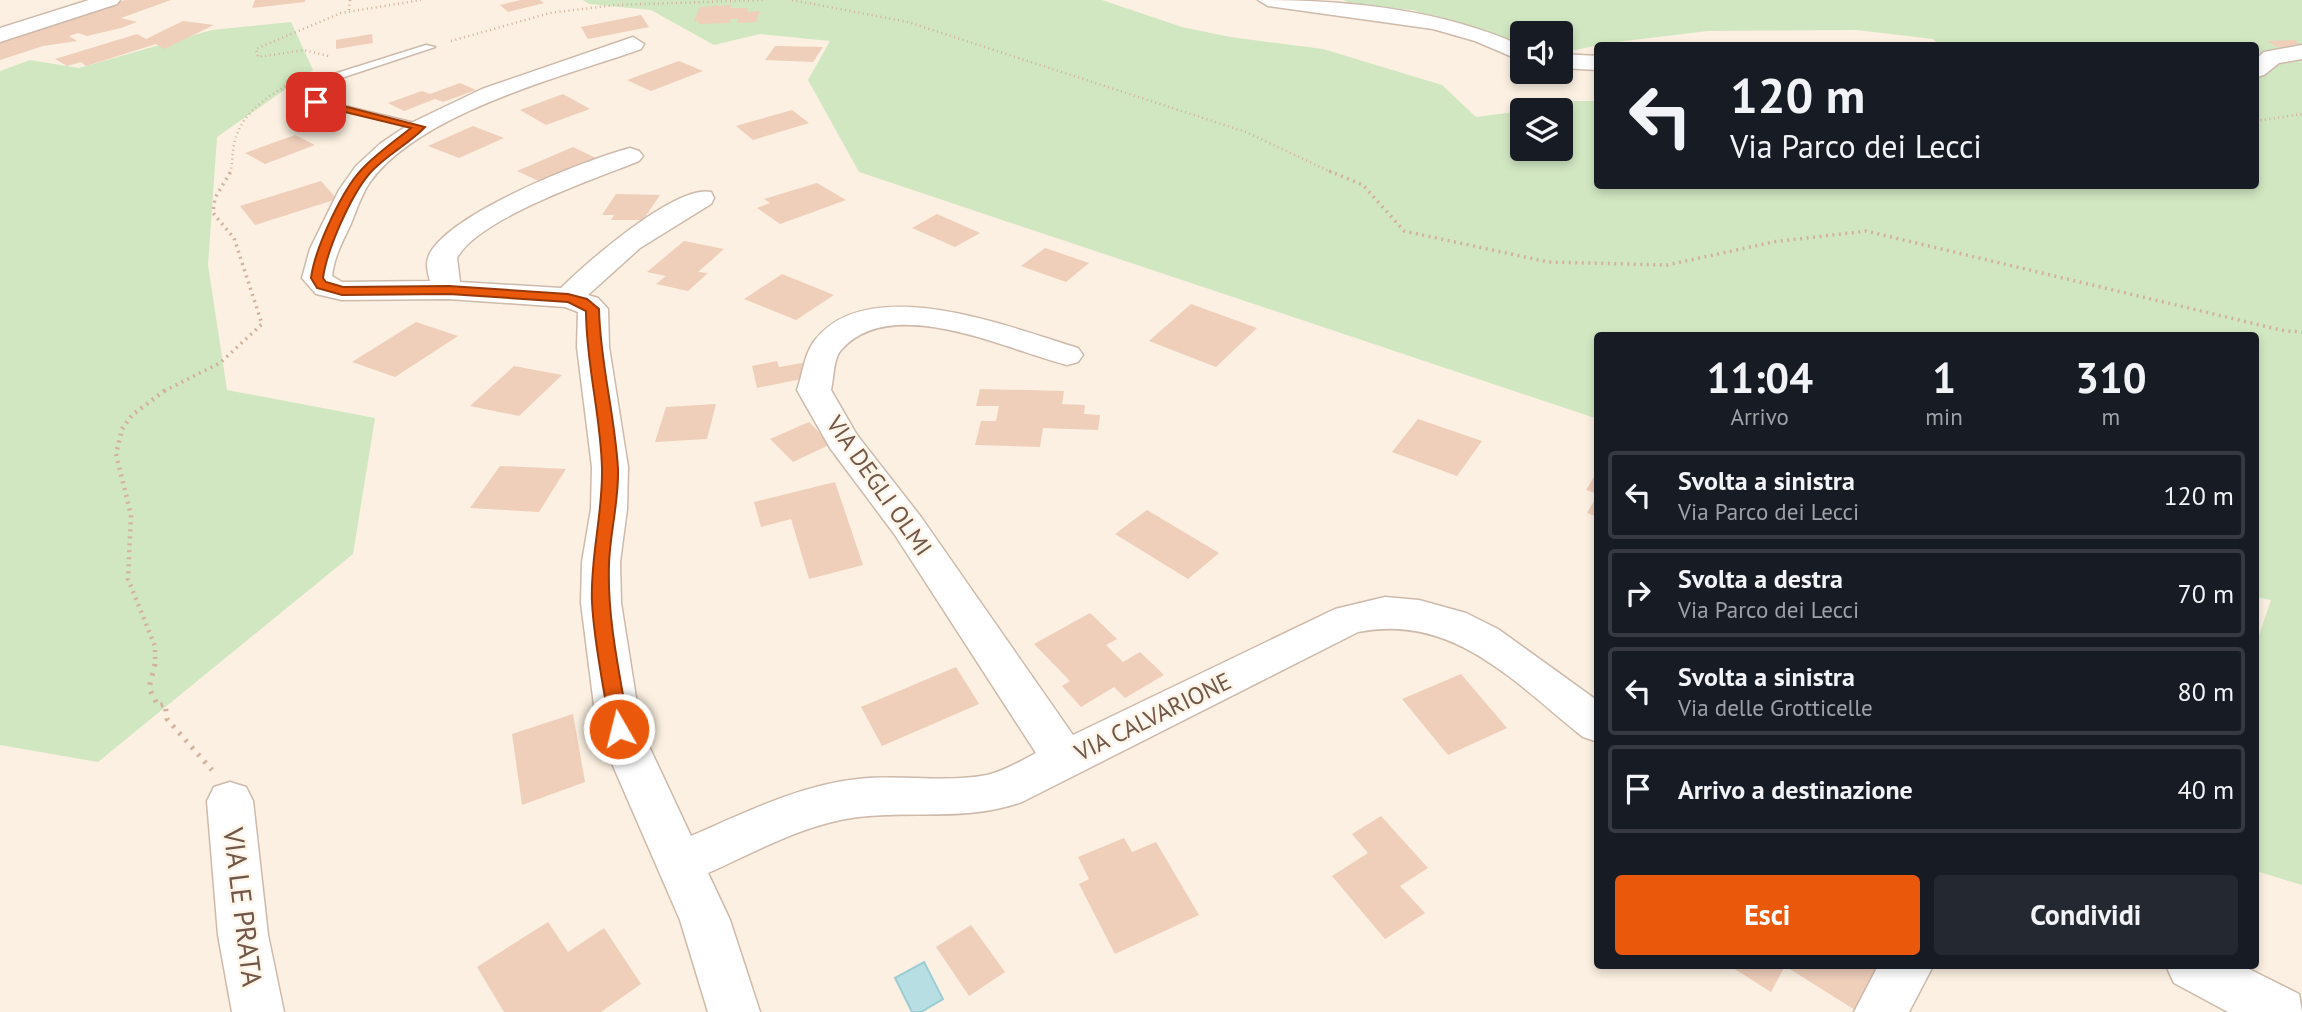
<!DOCTYPE html>
<html lang="it">
<head>
<meta charset="utf-8">
<style>
  body { margin:0; font-family:"PT Sans",sans-serif; background:#242831; color:#f1f3f6; height:100vh; display:flex; flex-direction:column; font-size:26px; white-space:nowrap }
  * { box-sizing:border-box; margin:0 }
  p { font-size:23px; color:#9ea1a6 }
  .icon { flex:none; width:38px; height:38px; fill:none; stroke:currentColor; stroke-width:2; stroke-linecap:round; stroke-linejoin:round }
  .map { position:relative; flex:1; overflow:hidden }
  .panel { position:absolute; left:1594px; top:332px; width:665px; height:637px; display:flex; flex-direction:column; background:#171b24; border-radius:7px; box-shadow:0 4px 10px #0003 }
  .panel>* { flex:none }
  .guide { position:absolute; left:1594px; top:42px; width:665px; height:147px; border-radius:7px; box-shadow:0 4px 10px #0003; background:#171b24; color:#f1f3f6; overflow:hidden }
  .buttons { position:absolute; left:1510px; top:21px; display:grid; gap:14px }
  .buttons a { display:grid; place-items:center; width:63px; height:63px; border-radius:7px; background:#171b24; box-shadow:0 4px 10px #0003; font-size:35px }
  .pin { position:absolute; display:grid; place-items:center; width:60px; height:60px; color:#fff; margin:-30px; border-radius:14px; box-shadow:0 4px 10px #0006 }
  .me { position:absolute; width:77px; margin:-38px; rotate:352deg; stroke-linejoin:round; filter:drop-shadow(0 0 5px #0008) }
  .turn { display:flex; align-items:center; gap:24px; height:147px; padding:0 21px; font-size:32px }
  .turn .icon { width:91px; height:91px; stroke-width:2.5 }
  .turn b { display:block; font-size:49px; line-height:60px }
  .eta { display:flex; justify-content:space-evenly; align-items:center; height:119px; text-align:center }
  .eta b { font-size:42px; font-weight:700; line-height:49px }
  .primary-button { display:flex; gap:14px; margin-top:auto; padding:14px 21px }
  .primary-button a { flex:1; height:80px; border-radius:7px; background:#ea580c; color:#fff; font-size:28px; font-weight:700; line-height:80px; text-align:center }
  .primary-button a+a { background:#242831; color:#f1f3f6 }
  ul { padding:0; list-style:none }
  li { display:flex; align-items:center; gap:21px; height:88px; margin:0 14px 10px; padding:0 7px; border:4px solid #363941; border-radius:7px }
  li div { flex:1 }
  li b { display:block; font-size:26px }
  li em { font-style:normal }
  .map>svg:first-child { display:block }
  .green { fill:#d1e7c1 }
  .water { fill:#b7dee3; stroke:#9dcdd4; stroke-width:2 }
  .building { fill:#efceba }
  .lines { fill:none; stroke-linecap:round; stroke-linejoin:round }
  .lane-casing { stroke:#cdbaab; stroke-width:3 }
  .street-casing { stroke:#cdbaab; stroke-width:3 }
  .path-far3 { stroke:#d3b19d; stroke-width:2.5; stroke-dasharray:1 3.5; stroke-linecap:butt }
  .path-far2 { stroke:#d3b19d; stroke-width:3.5; stroke-dasharray:2 4.5; stroke-linecap:butt }
  .path-far1 { stroke:#d3b19d; stroke-width:4.5; stroke-dasharray:2 5; stroke-linecap:butt }
  .path { stroke:#d3b19d; stroke-width:5; stroke-dasharray:2.5 7; stroke-linecap:butt }
  .lane { fill:#fff; fill-rule:evenodd }
  .street { fill:#fff; fill-rule:evenodd }
  .route { fill:#ea580c; stroke:#983908; stroke-width:2 }
  .labels { text-anchor:middle; stroke-width:5; stroke-linejoin:round; paint-order:stroke }
  .street-label { font-size:24px; fill:#715649; stroke:#fef4e7 }
  .near-street-label { font-size:28px; fill:#715649; stroke:#fef4e7 }
</style>
</head>
<body>
<div class="map">
<svg width="2302" height="1012" viewBox="0 0 2302 1012">
  <rect width="100%" height="100%" fill="#fbf0e1"/>
  <g class="green">
    <polygon points="583,0 1102,0 1182,27 1230,37 1323,49 1442,85 1476,117 1522,111 1522,149 1561,149 1561,110 1525,110 1548,101 1598,101 1598,186 2256,186 2256,46 1940,46 1933,39 1857,30 1708,31 1608,43 1561,53 1561,33 1522,33 1522,45 1413,10 1353,5 1343,0 2302,0 2302,885 2256,871 2256,644 2271,600 2256,597 2256,336 1598,336 1598,419 859,172 808,80 830,41 760,34 714,45 651,10 589,4"/>
    <polygon points="291,22 313,70 217,137 208,265 227,390 375,418 353,554 98,762 0,745 0,71 30,60 79,68 212,30"/>
  </g>
  <polygon class="water" points="924,962 943,999 921,1012 912,1012 895,978"/>
  <g class="building">
    <polygon points="125,0 171,0 121,18 137,22 121,28 87,36 78,33 69,36 77,41 43,46 0,60 0,43"/>
    <polygon points="255,0 305,0 305,2 252,8"/>
    <polygon points="521,0 540,0 544,3 508,12 500,5"/>
    <polygon points="732,5 730,8 748,8 747,12 760,11 756,22 737,23 738,19 731,19 729,23 698,24 699,21 694,21 700,7"/>
    <polygon points="641,15 649,27 588,39 581,27"/>
    <polygon points="183,21 214,25 164,49 156,44 86,66 81,62 67,66 55,59 137,34 146,39"/>
    <polygon points="372,34 373,43 336,49 336,40"/>
    <polygon points="2295,40 2302,47 2277,47 2267,41"/>
    <polygon points="775,46 823,47 813,62 765,60"/>
    <polygon points="679,61 703,71 651,91 627,80"/>
    <polygon points="460,83 476,90 443,102 435,99 404,111 388,103 422,91 430,94"/>
    <polygon points="563,94 590,109 546,125 520,110"/>
    <polygon points="792,110 809,123 753,140 736,126"/>
    <polygon points="473,126 504,138 459,158 428,146"/>
    <polygon points="295,135 315,145 265,164 245,153"/>
    <polygon points="573,147 596,158 541,182 517,171"/>
    <polygon points="321,181 337,199 255,225 240,206"/>
    <polygon points="817,183 846,200 780,224 757,208 770,203 764,199"/>
    <polygon points="616,194 660,195 643,220 611,220 614,215 602,215"/>
    <polygon points="937,214 980,233 955,247 912,228"/>
    <polygon points="684,241 724,249 698,272 708,273 688,291 656,284 666,276 647,272"/>
    <polygon points="1045,248 1089,263 1066,282 1021,266"/>
    <polygon points="782,274 834,295 796,320 744,299"/>
    <polygon points="1191,304 1257,328 1216,367 1149,341"/>
    <polygon points="416,322 458,336 395,377 352,362"/>
    <polygon points="777,361 779,367 808,362 812,377 757,388 752,366"/>
    <polygon points="514,366 562,375 519,416 470,406"/>
    <polygon points="980,389 1064,391 1062,404 1085,405 1084,414 1100,415 1098,430 1043,428 1040,447 975,445 981,421 996,421 999,406 976,406"/>
    <polygon points="716,404 707,439 655,442 666,407"/>
    <polygon points="1418,419 1482,441 1457,476 1392,452"/>
    <polygon points="809,422 831,444 793,462 770,439"/>
    <polygon points="500,466 566,469 539,512 470,508"/>
    <polygon points="1598,470 1598,517 1587,513 1598,494 1586,490"/>
    <polygon points="835,482 863,565 809,579 791,519 761,527 754,502"/>
    <polygon points="1147,510 1219,553 1188,579 1115,534"/>
    <polygon points="1090,613 1117,639 1106,645 1123,662 1140,652 1164,675 1125,698 1114,687 1081,707 1062,686 1070,681 1034,644"/>
    <polygon points="956,667 979,704 882,746 861,707"/>
    <polygon points="1461,674 1507,728 1448,755 1402,699"/>
    <polygon points="573,714 585,782 522,805 512,734"/>
    <polygon points="1381,816 1428,868 1400,886 1425,913 1385,939 1332,876 1368,853 1352,834"/>
    <polygon points="1124,838 1132,852 1156,842 1199,915 1115,954 1079,884 1089,879 1078,857"/>
    <polygon points="548,922 568,952 604,928 641,984 601,1012 504,1012 477,967"/>
    <polygon points="971,925 1005,972 969,996 936,947"/>
    <polygon points="1730,966 1870,966 1875,969 1855,1010 1785,966 1771,992"/>
  </g>
  <g class="lines">
    <g class="lane-casing">
      <polygon id="lane" points="426,45 435,47 326,83 314,94 328,102 423,125 423,129 320,106 301,95 318,79"/>
    </g>
    <g class="street-casing">
      <g id="street">
        <polygon points="89,0 120,0 117,4 0,42 0,28"/>
        <path d="M1258,0C1346,0 1441,9 1522,46V61L1475,41L1433,29L1268,6Z"/>
        <path d="M633,37L644,44L641,49C562,77 421,112 370,182C361,195 356,212 350,226C342,242 334,258 332,276L342,282L430,281C428,273 425,264 429,255C449,213 585,160 630,148L639,151L643,156L639,161C595,179 478,218 457,258L460,282L561,288C586,263 676,184 711,192L714,198L711,204L640,248L588,295L598,298L608,309L609,347L628,467L627,509L620,562L621,603L641,729L691,836C744,813 800,785 858,779C901,774 945,783 987,775C1004,771 1021,761 1036,753L895,535L830,448L797,390C803,373 804,354 815,340C869,271 1012,328 1078,348L1083,355L1078,362L1067,365C1007,350 893,293 842,349C833,358 834,378 831,390L857,435L921,517L1073,735L1335,609L1385,597L1419,600L1466,613L1498,629L1598,701V742L1583,737C1514,682 1453,613 1358,632L1022,802C965,822 916,810 858,817C804,824 757,851 708,873L730,920L760,1012H708L680,920L597,729L581,603L582,562L591,509L592,467L577,347L578,312L565,307L448,299L342,300L316,294L302,278L310,249L339,190L356,166L381,143L411,123L482,89Z"/>
        <polygon points="2302,45 2302,59 2279,63 2264,75 2256,77 2256,59 2264,52"/>
        <polygon points="1561,54 1598,56 1598,70 1561,68"/>
        <polygon points="230,782 246,787 253,801 268,935 284,1012 232,1012 218,935 207,801 214,787"/>
        <polygon points="1878,966 1933,966 1909,1012 1854,1012"/>
        <polygon points="2166,966 2243,966 2299,994 2302,1012 2228,1012 2174,983"/>
      </g>
    </g>
    <g class="path-far3">
      <polyline points="792,0 908,22 1246,132 1333,173"/>
      <polyline points="349,10 350,0"/>
      <polyline points="451,41 550,13 615,5 764,0"/>
      <polyline points="328,56 304,50 258,57 256,49 341,13 421,0"/>
      <polyline points="2256,121 2302,114"/>
      <path d="M230,173C233,162 232,151 235,140C242,114 266,97 288,85"/>
    </g>
    <g class="path-far2">
      <polyline points="1329,171 1363,185 1404,231 1548,262 1667,265 1773,242 1866,231 2285,331 2302,332"/>
      <polyline points="164,391 220,363 262,324 234,238 213,213 215,198 231,171"/>
    </g>
    <polyline class="path-far1" points="155,666 155,646 128,579 131,515 116,454 122,429 132,415 167,389"/>
    <polyline class="path" points="155,664 149,688 158,706 165,704 167,719 212,770"/>
    <use href="#lane" class="lane"/>
    <use href="#street" class="street"/>
  </g>
  <path class="route" d="M316,99L425,127C409,144 386,155 370,173C351,195 327,249 323,278L326,282L343,287L449,286L568,294L587,299L599,309C600,363 615,415 618,469C619,501 610,532 609,564C607,619 620,675 629,729L626,734H613L610,729C604,687 594,644 592,602C590,557 603,514 602,469C601,416 586,364 586,311L568,302L449,294L342,295L317,288L311,278C315,248 343,187 365,166C379,152 396,140 411,128L312,104L311,102Z"/>
  <g class="labels">
    <g class="street-label">
      <text transform="translate(879 486) rotate(55)" y="8">VIA DEGLI OLMI</text>
      <text transform="translate(1153 717) rotate(-26)" y="8">VIA CALVARIONE</text>
    </g>
    <g class="near-street-label">
      <text transform="translate(243 907) rotate(83)" y="10">VIA LE PRATA</text>
    </g>
  </g>
</svg>
<div class="buttons">
<a><svg class="icon" aria-label="sound" viewBox="0 0 24 24"><path d="M4 9h4l5-4v14l-5-4H4zM17 9q2 3 0 6"/></svg></a>
<a><svg class="icon" aria-label="layers" viewBox="0 0 24 24"><path d="M12 4l9 5-9 5-9-5zM3 14l9 5 9-5"/></svg></a>
</div>
<div class="pin" style="left:316px;top:102px;background:#d93025"><svg class="icon" aria-label="arrive" viewBox="0 0 24 24"><path d="M6 21V4h12l-3 4 3 4H6"/></svg></div>
<svg class="me" style="left:619px;top:729px" viewBox="-20 -20 40 40"><circle r="17" fill="#ea580c" stroke="#fff" stroke-width="3"/><path d="M0-11L8 9 0 5-8 9z" fill="#fff"/></svg>
<div class="guide">
<div class="turn"><svg class="icon" aria-label="left" viewBox="0 0 24 24"><path d="M17 20v-9H6M10 6l-5 5 5 5"/></svg><div><b>120 m</b>Via Parco dei Lecci</div></div>
</div>
<section class="panel">
<div class="eta">
<div><b>11:04</b><p>Arrivo</p></div>
<div><b>1</b><p>min</p></div>
<div><b>310</b><p>m</p></div>
</div>
<ul>
<li><svg class="icon" aria-label="left" viewBox="0 0 24 24"><path d="M17 20v-9H6M10 6l-5 5 5 5"/></svg><div><b>Svolta a sinistra</b><p>Via Parco dei Lecci</p></div><em>120 m</em></li>
<li><svg class="icon" aria-label="right" viewBox="0 0 24 24"><path d="M7 20v-9h11M14 6l5 5-5 5"/></svg><div><b>Svolta a destra</b><p>Via Parco dei Lecci</p></div><em>70 m</em></li>
<li><svg class="icon" aria-label="left" viewBox="0 0 24 24"><path d="M17 20v-9H6M10 6l-5 5 5 5"/></svg><div><b>Svolta a sinistra</b><p>Via delle Grotticelle</p></div><em>80 m</em></li>
<li><svg class="icon" aria-label="arrive" viewBox="0 0 24 24"><path d="M6 21V4h12l-3 4 3 4H6"/></svg><div><b>Arrivo a destinazione</b></div><em>40 m</em></li>
</ul>
<div class="primary-button"><a>Esci</a><a>Condividi</a></div>
</section>
</div>
</body>
</html>
